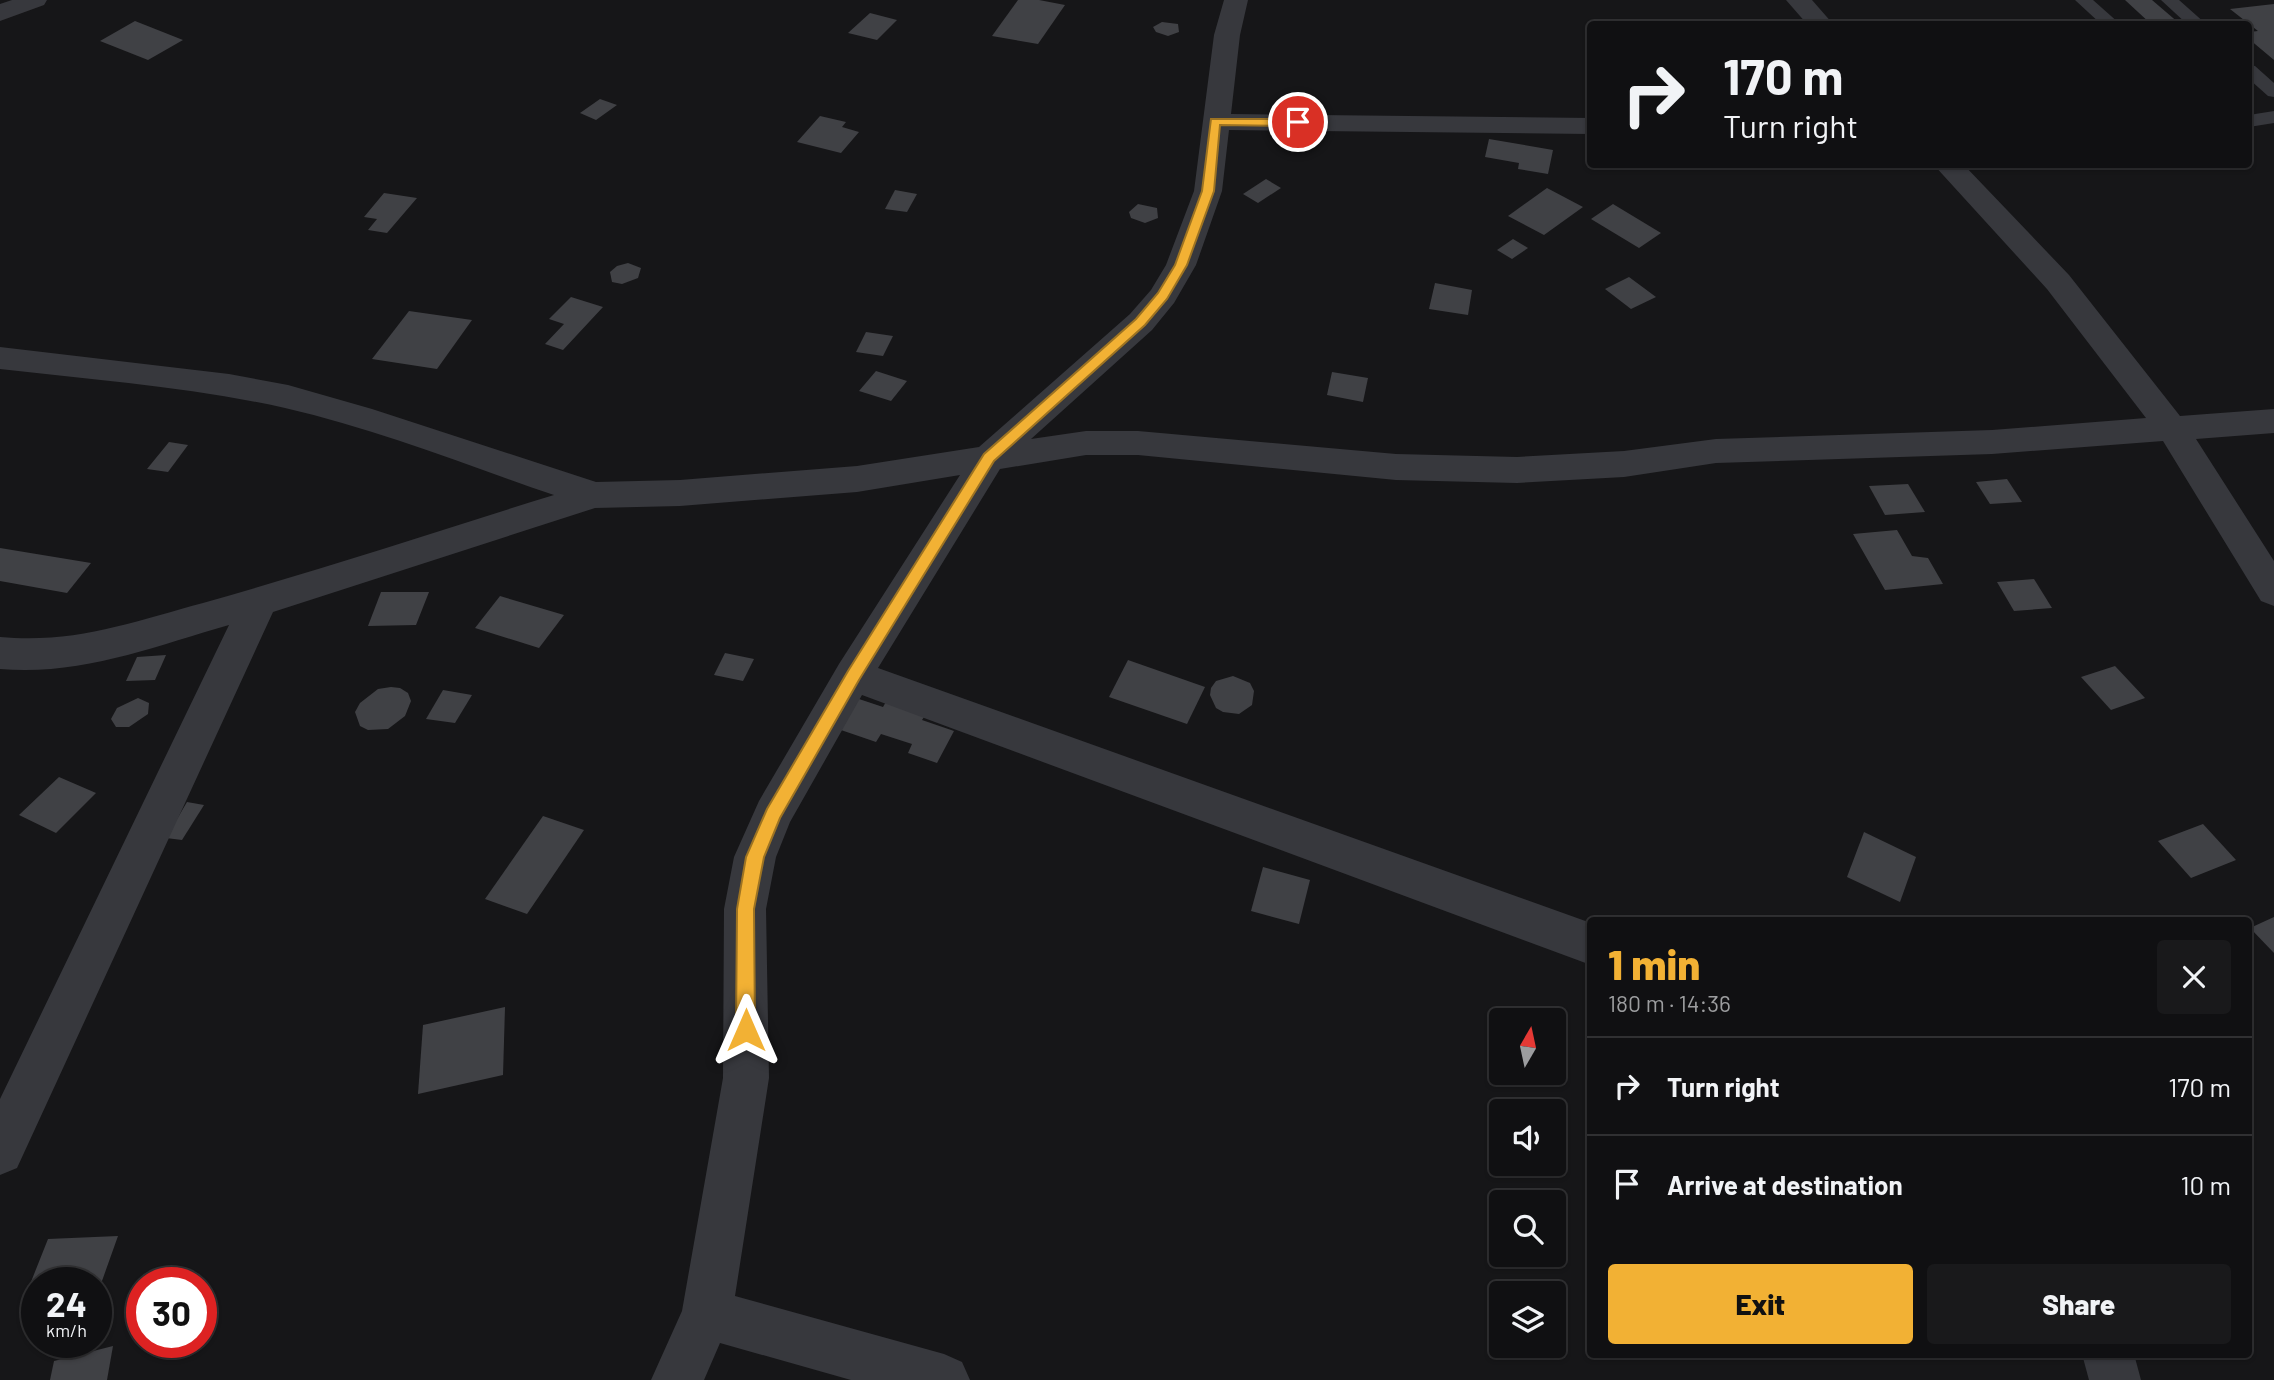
<!DOCTYPE html>
<html lang="en">
<head>
<meta charset="utf-8">
<style>
  body { margin:0; font-family:Barlow,sans-serif; background:#19191b; color:#f1f3f6; height:100vh; display:flex; flex-direction:column; font-size:26px; white-space:nowrap }
  * { box-sizing:border-box; margin:0 }
  p { font-size:23px; color:#9c9d9f }
  .icon { flex:none; width:38px; height:38px; fill:none; stroke:currentColor; stroke-width:2; stroke-linecap:round; stroke-linejoin:round }
  .map { position:relative; flex:1; overflow:hidden }
  .side { position:absolute; left:1587px; top:917px; width:665px; height:441px; display:flex; flex-direction:column; background:#101012; border-radius:7px; box-shadow:0 2px 5px #0004,0 0 0 2px #303032 }
  .side>* { flex:none }
  .top-card { position:absolute; left:1587px; top:21px; width:665px; height:147px; border-radius:7px; box-shadow:0 2px 5px #0004,0 0 0 2px #303032; background:#101012; color:#f1f3f6; overflow:hidden }
  .needle { width:46px; rotate:9deg }
  .fabs { position:absolute; left:1489px; top:1008px; display:grid; gap:14px }
  .fabs a { display:grid; place-items:center; width:77px; height:77px; border-radius:7px; background:#101012; box-shadow:0 2px 5px #0004,0 0 0 2px #303032; font-size:35px }
  .speed { position:absolute; left:21px; top:1267px; display:flex; gap:14px; font-size:35px; font-weight:700; text-align:center }
  .speed>* { display:grid; place-content:center; width:91px; height:91px; border-radius:50%; background:#101012; box-shadow:0 2px 5px #0004,0 0 0 2px #303032; line-height:1 }
  .speed small { font-size:18px; font-weight:400 }
  .speed .limit { border:10px solid #d22; background:#fff; color:#111 }
  .pin { position:absolute; display:grid; place-items:center; width:60px; height:60px; color:#fff; margin:-30px; border:4px solid #fff; border-radius:50%; box-shadow:0 2px 7px #0007 }
  .me { position:absolute; width:77px; margin:-38px; rotate:0deg; stroke-linejoin:round; filter:drop-shadow(0 0 5px #0008) }
  .turn { display:flex; align-items:center; gap:24px; height:147px; padding:0 21px; font-size:32px }
  .turn .icon { width:91px; height:91px; stroke-width:2.5 }
  .turn b { display:block; font-size:49px; line-height:60px }
  .round { display:grid; place-items:center; flex:none; width:74px; height:74px; border-radius:7px; background:#19191b }
  .summary { display:flex; align-items:center; justify-content:space-between; height:119px; padding:0 21px }
  h1 { font-size:42px; font-weight:800; line-height:52px; color:#f2b134 }
  .button { display:flex; gap:14px; margin-top:auto; padding:14px 21px }
  .button a { flex:1; height:80px; border-radius:7px; background:#f2b134; color:#111; font-size:28px; font-weight:800; line-height:80px; text-align:center }
  .button a+a { background:#19191b; color:#f1f3f6 }
  ul { padding:0; list-style:none }
  li { display:flex; align-items:center; gap:21px; height:98px; padding:0 21px; border-top:2px solid #303032 }
  li div { flex:1 }
  li b { display:block; font-size:26px }
  li em { font-style:normal }
  .map>svg:first-child { display:block }
  .building { fill:#404145 }
  .lines { fill:none; stroke-linecap:round; stroke-linejoin:round }
  .lane { fill:#37383d; fill-rule:evenodd }
  .street { fill:#37383d; fill-rule:evenodd }
  .route { fill:#f2b134; stroke:#9d7322; stroke-width:2 }
</style>
</head>
<body>
<div class="map">
<svg width="2274" height="1380" viewBox="0 0 2274 1380">
  <rect width="100%" height="100%" fill="#161618"/>
  <g class="building">
    <polygon points="1018,0 1039,0 1065,5 1038,44 992,36"/>
    <polygon points="2125,0 2152,0 2180,24 2151,24"/>
    <polygon points="2274,4 2274,60 2249,39 2249,32 2258,31 2230,9"/>
    <polygon points="870,13 897,20 877,40 848,33"/>
    <polygon points="135,21 183,40 148,60 100,41"/>
    <polygon points="1162,22 1178,24 1179,32 1168,36 1156,32 1153,27"/>
    <polygon points="600,99 617,105 596,120 580,113"/>
    <polygon points="820,116 846,122 842,127 859,132 841,153 797,142"/>
    <polygon points="1489,139 1553,150 1548,174 1518,169 1519,163 1485,157"/>
    <polygon points="1266,179 1281,188 1258,203 1243,194"/>
    <polygon points="1547,188 1583,207 1544,235 1508,216"/>
    <polygon points="895,190 917,194 907,212 885,209"/>
    <polygon points="384,193 417,198 387,233 368,230 377,219 364,217"/>
    <polygon points="1138,204 1157,208 1158,218 1145,223 1131,218 1129,212"/>
    <polygon points="1613,204 1661,233 1639,248 1591,219"/>
    <polygon points="1513,239 1528,248 1512,259 1497,250"/>
    <polygon points="628,263 641,268 638,278 622,284 612,282 610,272 617,266"/>
    <polygon points="1629,277 1656,297 1631,309 1605,289"/>
    <polygon points="1435,283 1472,290 1468,315 1429,309"/>
    <polygon points="571,297 603,307 563,350 545,344 564,324 549,319"/>
    <polygon points="409,311 472,320 437,369 372,359"/>
    <polygon points="866,332 893,336 883,356 856,352"/>
    <polygon points="876,371 907,381 891,401 859,391"/>
    <polygon points="1332,372 1368,378 1363,402 1327,395"/>
    <polygon points="169,442 188,445 168,472 147,469"/>
    <polygon points="2007,479 2022,502 1990,504 1976,482"/>
    <polygon points="1908,484 1925,512 1885,515 1869,486"/>
    <polygon points="1897,530 1912,556 1928,558 1943,584 1885,590 1853,534"/>
    <polygon points="0,548 91,563 67,593 0,581"/>
    <polygon points="2034,579 2052,608 2014,611 1997,582"/>
    <polygon points="381,592 429,592 416,625 368,626"/>
    <polygon points="500,596 564,615 539,648 475,628"/>
    <polygon points="725,653 754,659 743,681 714,675"/>
    <polygon points="166,655 155,680 126,681 137,657"/>
    <polygon points="1128,660 1205,687 1187,724 1109,697"/>
    <polygon points="2115,666 2145,698 2111,710 2081,677"/>
    <polygon points="1233,676 1250,683 1254,691 1252,705 1239,714 1223,712 1216,708 1210,695 1211,688 1216,681"/>
    <polygon points="391,687 400,688 408,693 411,701 405,716 388,729 368,730 360,726 355,712 360,703 378,689"/>
    <polygon points="443,690 472,695 455,723 426,719"/>
    <polygon points="138,698 149,703 148,714 129,727 116,727 111,719 117,708"/>
    <polygon points="856,698 883,707 887,700 926,714 922,720 954,731 937,763 908,753 912,744 881,734 876,742 838,729"/>
    <polygon points="59,777 96,793 56,833 19,815"/>
    <polygon points="187,802 204,805 182,840 166,838"/>
    <polygon points="543,816 584,830 527,914 485,899"/>
    <polygon points="2203,824 2236,860 2191,878 2158,841"/>
    <polygon points="1864,832 1916,857 1900,902 1847,877"/>
    <polygon points="1263,867 1310,880 1299,924 1251,911"/>
    <polygon points="2274,917 2274,953 2250,928"/>
    <polygon points="505,1007 503,1075 418,1094 423,1025"/>
    <polygon points="118,1236 97,1295 96,1283 37,1283 37,1301 23,1302 48,1239"/>
    <polygon points="113,1346 107,1380 50,1380 54,1361"/>
  </g>
  <g class="lines">
    <g class="lane">
      <polygon points="2075,0 2093,0 2120,24 2101,24"/>
      <polygon points="2161,0 2179,0 2206,24 2187,24"/>
      <polygon points="2249,65 2255,66 2274,83 2274,97 2268,96 2249,79"/>
      <polygon points="2274,111 2274,123 2249,127 2249,115"/>
    </g>
    <g class="street">
      <polygon points="12,0 47,0 44,5 0,21 0,4"/>
      <path d="M1224,0H1248L1240,35L1231,114L1591,118V134L1229,130L1222,191L1196,265L1174,303L1152,330L1031,439L1086,431H1138L1396,454L1517,457L1624,451L1716,439L1992,430L2146,418L2047,289L1933,164H1963L2069,275L2180,416L2274,409V433L2196,439L2274,561V606L2261,601L2163,441L1992,454L1716,463L1624,477L1517,483L1396,480L1138,455H1086L1000,469L878,668L1591,923V965L862,695L790,822L776,857L766,909L769,1078L735,1296L944,1354L962,1362L970,1380H851L720,1343L704,1380H651L682,1311L723,1078L724,909L734,857L759,801L839,664L960,475L857,492L680,506L595,508L273,612L17,1168L0,1175V1099L229,625C152,647 81,676 0,669V637C75,644 132,622 203,603C321,570 437,531 554,495C466,465 377,429 285,408C192,387 95,380 0,369V347L229,374L288,385L372,409L596,482L680,480L857,466L979,447L1130,314L1151,290L1166,265L1194,191L1214,35Z"/>
      <polygon points="1786,0 1812,0 1833,24 1807,24"/>
      <polygon points="2082,1354 2134,1354 2141,1380 2089,1380"/>
    </g>
  </g>
  <polygon class="route" points="1211,119 1298,119 1304,122 1298,126 1220,125 1214,191 1187,265 1167,299 1145,325 994,461 859,680 780,818 764,857 754,909 755,1030 752,1037 746,1039 739,1037 736,1030 737,909 746,857 767,809 848,671 984,454 1136,319 1158,293 1175,265 1202,191"/>
</svg>
<div class="fabs">
<a><svg class="needle" viewBox="-14 -14 28 28"><path d="M0-13l5 13h-10z" fill="#e53935"/><path d="M0 13l5-13h-10z" fill="#9c9d9f"/></svg></a>
<a><svg class="icon" aria-label="sound" viewBox="0 0 24 24"><path d="M4 9h4l5-4v14l-5-4H4zM17 9q2 3 0 6"/></svg></a>
<a><svg class="icon" aria-label="search" viewBox="0 0 24 24"><circle cx="10" cy="10" r="6"/><path d="M15 15l6 6"/></svg></a>
<a><svg class="icon" aria-label="layers" viewBox="0 0 24 24"><path d="M12 4l9 5-9 5-9-5zM3 14l9 5 9-5"/></svg></a>
</div>
<div class="speed"><div>24<small>km/h</small></div><div class="limit">30</div></div>
<div class="pin" style="left:1298px;top:122px;background:#d93025"><svg class="icon" aria-label="arrive" viewBox="0 0 24 24"><path d="M6 21V4h12l-3 4 3 4H6"/></svg></div>
<svg class="me" style="left:746px;top:1030px" viewBox="-20 -20 40 40"><path d="M0-17L14 15 0 8-14 15z" fill="#f2b134" stroke="#fff" stroke-width="4"/></svg>
<div class="top-card">
<div class="turn"><svg class="icon" aria-label="right" viewBox="0 0 24 24"><path d="M7 20v-9h11M14 6l5 5-5 5"/></svg><div><b>170 m</b>Turn right</div></div>
</div>
<section class="side">
<div class="summary"><div><h1>1 min</h1><p>180 m · 14:36</p></div><a class="round"><svg class="icon" aria-label="close" viewBox="0 0 24 24"><path d="M6 6l12 12M18 6L6 18"/></svg></a></div>
<ul>
<li><svg class="icon" aria-label="right" viewBox="0 0 24 24"><path d="M7 20v-9h11M14 6l5 5-5 5"/></svg><div><b>Turn right</b></div><em>170 m</em></li>
<li><svg class="icon" aria-label="arrive" viewBox="0 0 24 24"><path d="M6 21V4h12l-3 4 3 4H6"/></svg><div><b>Arrive at destination</b></div><em>10 m</em></li>
</ul>
<div class="button"><a>Exit</a><a>Share</a></div>
</section>
</div>
</body>
</html>
